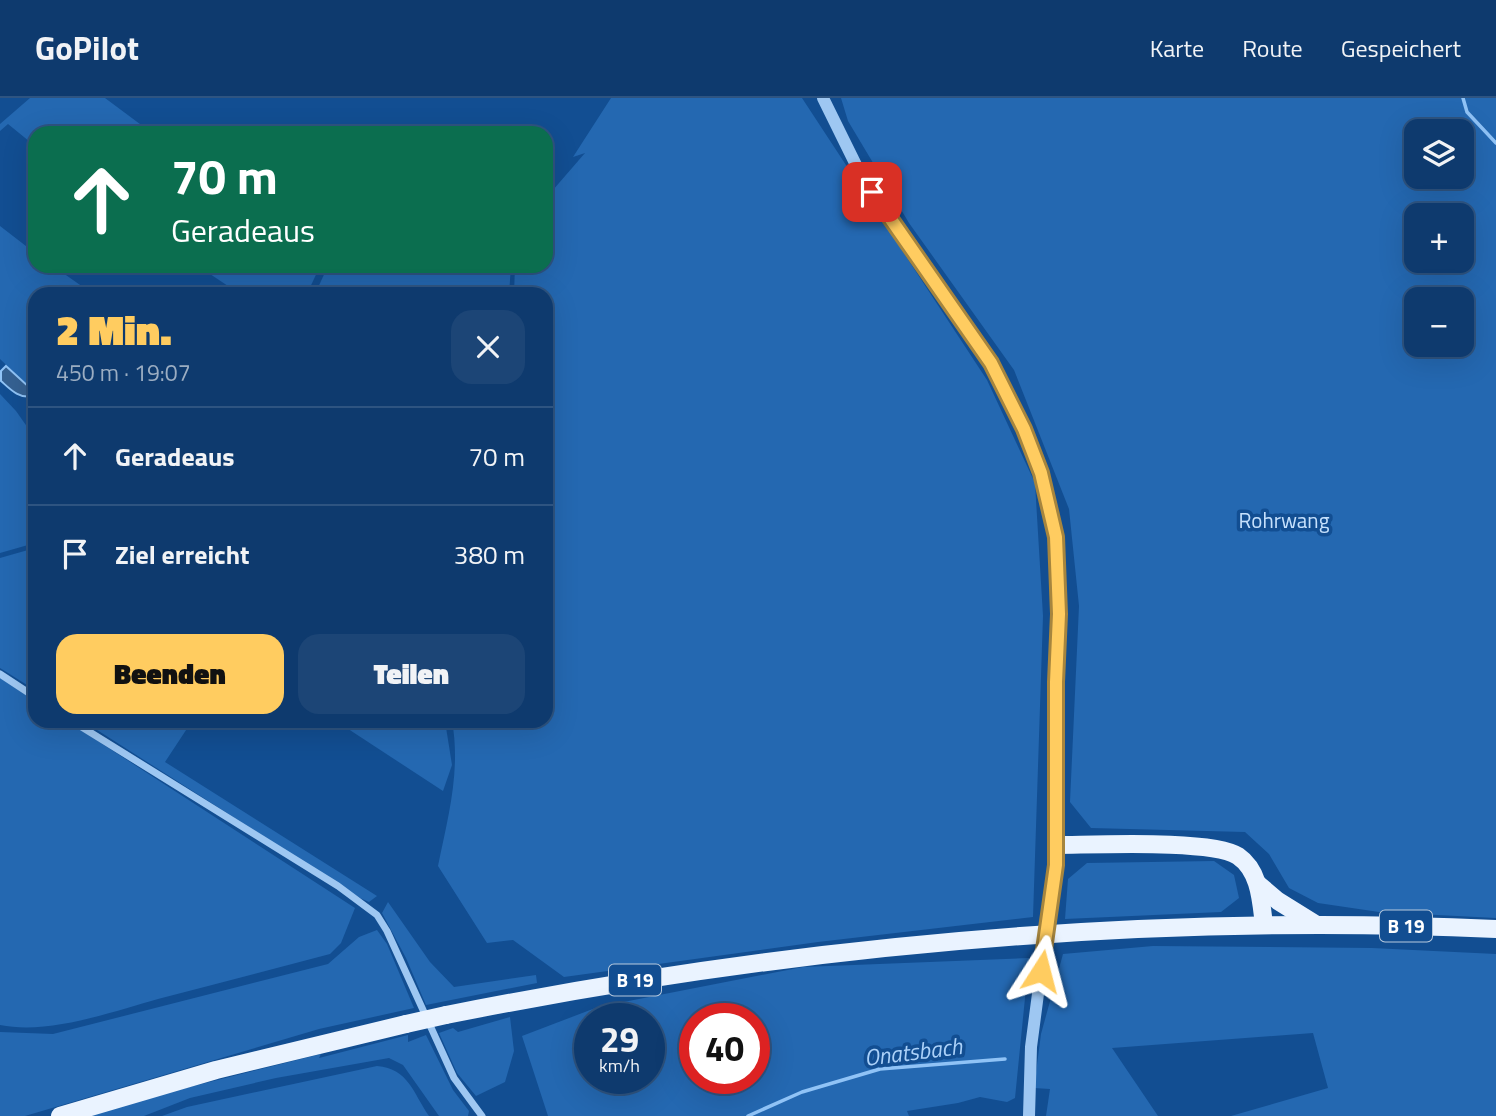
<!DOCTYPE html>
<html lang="de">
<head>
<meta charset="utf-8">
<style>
  body { margin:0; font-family:"Titillium Web",sans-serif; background:#1c4576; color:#f1f3f6; height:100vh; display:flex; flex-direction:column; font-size:26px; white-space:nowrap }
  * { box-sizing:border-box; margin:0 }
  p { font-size:23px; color:#9badc2 }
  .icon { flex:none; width:38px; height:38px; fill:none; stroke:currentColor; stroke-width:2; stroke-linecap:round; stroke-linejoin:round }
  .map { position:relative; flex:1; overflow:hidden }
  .panel { position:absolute; left:28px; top:189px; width:525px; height:441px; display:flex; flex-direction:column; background:#0e3a6e; border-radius:21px; box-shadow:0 7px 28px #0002,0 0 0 2px #2e5481 }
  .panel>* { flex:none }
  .top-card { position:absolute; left:28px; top:28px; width:525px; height:147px; border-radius:21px; box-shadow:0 7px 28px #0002,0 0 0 2px #2e5481; background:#0b6e4f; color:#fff; overflow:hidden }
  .controls { position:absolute; left:1404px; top:21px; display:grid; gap:14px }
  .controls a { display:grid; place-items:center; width:70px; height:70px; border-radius:14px; background:#0e3a6e; box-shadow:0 7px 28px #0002,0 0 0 2px #2e5481; font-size:35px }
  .speed { position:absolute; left:574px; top:905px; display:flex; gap:14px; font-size:35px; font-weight:700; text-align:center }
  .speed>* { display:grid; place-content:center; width:91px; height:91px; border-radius:50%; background:#0e3a6e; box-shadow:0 7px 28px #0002,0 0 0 2px #2e5481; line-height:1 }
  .speed small { font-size:18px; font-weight:400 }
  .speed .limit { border:10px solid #d22; background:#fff; color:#111 }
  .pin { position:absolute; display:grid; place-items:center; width:60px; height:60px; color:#fff; margin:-30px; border-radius:14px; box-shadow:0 4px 10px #0006 }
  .me { position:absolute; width:77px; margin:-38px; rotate:9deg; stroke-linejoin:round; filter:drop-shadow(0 0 5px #0008) }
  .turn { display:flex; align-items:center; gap:24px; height:147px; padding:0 28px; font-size:32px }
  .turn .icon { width:91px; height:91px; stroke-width:2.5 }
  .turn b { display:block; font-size:49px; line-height:60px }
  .round { display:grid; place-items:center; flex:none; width:74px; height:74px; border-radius:21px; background:#1c4576 }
  .overview { display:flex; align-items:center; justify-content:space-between; height:119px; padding:0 28px }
  h1 { font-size:42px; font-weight:800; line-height:52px; color:#ffcc60 }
  .button { display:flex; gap:14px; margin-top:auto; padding:14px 28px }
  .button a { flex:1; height:80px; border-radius:21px; background:#ffcc60; color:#111; font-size:28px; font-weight:800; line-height:80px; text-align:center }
  .button a+a { background:#1c4576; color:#f1f3f6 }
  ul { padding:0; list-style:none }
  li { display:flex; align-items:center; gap:21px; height:98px; padding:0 28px; border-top:2px solid #2e5481 }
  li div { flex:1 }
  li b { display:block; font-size:26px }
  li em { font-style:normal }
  header { display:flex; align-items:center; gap:42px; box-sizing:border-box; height:98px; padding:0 35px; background:#0e3a6e; border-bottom:2px solid #2e5481 }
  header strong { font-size:33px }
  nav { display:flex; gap:38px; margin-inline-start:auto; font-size:24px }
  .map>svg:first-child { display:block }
  .green { fill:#2468b1; fill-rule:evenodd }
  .water { fill:#356192; stroke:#90c3f6; stroke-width:2 }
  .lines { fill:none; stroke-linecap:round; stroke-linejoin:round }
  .stream { stroke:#90c3f6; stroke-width:3.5 }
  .minor { stroke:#9ec7f2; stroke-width:7 }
  .tertiary { stroke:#9ec7f2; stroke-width:12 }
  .primary { stroke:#eaf3ff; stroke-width:18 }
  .tertiary-bridge { stroke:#9ec7f2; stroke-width:12 }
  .primary-bridge { stroke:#eaf3ff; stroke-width:18 }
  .route-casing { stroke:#a6853e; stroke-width:18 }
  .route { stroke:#ffcc60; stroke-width:12 }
  .labels { text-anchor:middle; stroke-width:7; stroke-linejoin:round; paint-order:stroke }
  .shield { fill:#124e92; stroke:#b8cade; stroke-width:2 }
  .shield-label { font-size:19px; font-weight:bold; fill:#fff }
  .park-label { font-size:21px; fill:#c6e1fd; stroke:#124e92 }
  .water-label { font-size:23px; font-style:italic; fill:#abd1f9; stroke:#124e92 }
</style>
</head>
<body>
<header>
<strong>GoPilot</strong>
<nav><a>Karte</a><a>Route</a><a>Gespeichert</a></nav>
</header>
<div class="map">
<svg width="1496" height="1018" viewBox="0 0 1496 1018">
  <rect width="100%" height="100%" fill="#124e92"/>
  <g class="green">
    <polygon points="30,0 105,0 152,35 35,35 35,48 8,26 0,33 0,26"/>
    <path d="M611,0H802L987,282L1035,385L1043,518L1033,819L818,844L564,879L513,842L487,845L438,768C448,719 461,673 452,623H546V196H514L515,168H546V100L585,55L573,59Z"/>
    <path d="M841,0H1496V820L1379,814L1318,805L1289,790L1269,756L1245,734L1091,730L1070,704L1079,508L1069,411L1014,272L909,125L848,23ZM1416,33H1461V79H1416ZM1416,117H1461V163H1416ZM1416,201H1461V247H1416Z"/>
    <polygon points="0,128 35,155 35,168 53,168 93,196 35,196 35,287 30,290 0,261"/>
    <polygon points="198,168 320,168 307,196 240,196"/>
    <polygon points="328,168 511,168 509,196 315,196"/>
    <polygon points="0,296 16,313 35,340 35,445 0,455"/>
    <polygon points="35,450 35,592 0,570 0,460"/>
    <path d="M0,580L35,603V623H67L355,810L341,845L330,856C273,871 216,886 158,901C111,914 49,937 0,927Z"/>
    <polygon points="83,623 192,623 165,664 377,798 369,804 360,800"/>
    <polygon points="336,623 445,623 452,667 443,693"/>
    <polygon points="1214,763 1234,777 1239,800 1221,814 1065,821 1068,781 1087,765"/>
    <polygon points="388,804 430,864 454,889 536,877 537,885 426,907 406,860 382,815"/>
    <polygon points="377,832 387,846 414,910 319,931 25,1018 0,1018 0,934 53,936 328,866 359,839"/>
    <polygon points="1153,848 1372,850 1496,856 1496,1018 1231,1018 1328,990 1313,935 1112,950 1158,1018 1046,1018 1050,991 1034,990 1041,936 1063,856"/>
    <path d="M1029,860L1015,1000L1007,1004L980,999L958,1005L907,1013L909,1018H548L522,938L598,909L803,869ZM590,920H649V980H590ZM695,920H754V980H695Z"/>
    <polygon points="510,919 514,953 505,984 476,998 457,975 439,935 453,930 458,934"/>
    <polygon points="408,937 408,944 426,937 453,992 469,1013 468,1018 439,1018 403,967 389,960 276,980 190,1000 144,1018 89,1018 162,996 321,956 319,960"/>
    <path d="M377,968C409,971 413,995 429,1018H162L187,1009Z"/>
  </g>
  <path class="water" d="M6,268L30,290L32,298C19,301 10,291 1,283V273Z"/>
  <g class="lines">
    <g class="stream">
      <polyline points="1463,0 1467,14 1496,45"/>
      <polyline points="32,298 35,303"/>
      <polyline points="748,1018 802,994 880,971 1005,961"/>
    </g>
    <g class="minor">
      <polyline points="0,576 35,599"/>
      <polyline points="72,623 338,788 377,817 387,833 454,980 482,1018"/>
    </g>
    <g class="tertiary">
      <polyline points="823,0 858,71 887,116 991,266 1024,331 1041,375 1056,439 1059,516 1056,584 1056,747 1053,795"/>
      <polyline points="1029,1018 1031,949 1041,873"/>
    </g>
    <g class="primary">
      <path d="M1056,747C1092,747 1213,741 1238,758C1260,773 1261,803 1264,827"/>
      <polyline points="1258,786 1278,803 1315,826"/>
      <path d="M446,917C792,848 1143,815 1496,831"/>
      <polyline points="60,1018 216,972 406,926"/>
    </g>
    <polyline class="tertiary-bridge" points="1041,873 1053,795"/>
    <polyline class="primary-bridge" points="406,926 446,917"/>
  </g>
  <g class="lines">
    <g class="route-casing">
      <polyline id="route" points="872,94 991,265 1024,331 1041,375 1056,439 1059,516 1056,584 1056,767 1041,873"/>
    </g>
    <use href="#route" class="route"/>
  </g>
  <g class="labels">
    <g class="shield">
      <rect x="1380" y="812.5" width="52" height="31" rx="5"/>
      <rect x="609" y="866.5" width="52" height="31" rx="5"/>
    </g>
    <g class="shield-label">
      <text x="1406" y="835">B 19</text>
      <text x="635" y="889">B 19</text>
    </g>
    <g class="park-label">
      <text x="1284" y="430">Rohrwang</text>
    </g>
    <g class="water-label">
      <text transform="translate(913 954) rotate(-7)" y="8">Onatsbach</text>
    </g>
  </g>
</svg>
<div class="controls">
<a><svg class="icon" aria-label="layers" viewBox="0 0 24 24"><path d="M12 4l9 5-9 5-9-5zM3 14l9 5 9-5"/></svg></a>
<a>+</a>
<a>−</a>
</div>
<div class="speed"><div>29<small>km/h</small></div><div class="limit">40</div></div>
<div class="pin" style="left:872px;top:94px;background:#d93025"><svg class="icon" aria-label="arrive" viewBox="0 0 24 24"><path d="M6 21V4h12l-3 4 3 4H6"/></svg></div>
<svg class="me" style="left:1041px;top:873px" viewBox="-20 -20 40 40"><path d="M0-17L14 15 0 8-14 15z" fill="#ffcc60" stroke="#fff" stroke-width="4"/></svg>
<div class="top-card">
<div class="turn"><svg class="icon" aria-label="ahead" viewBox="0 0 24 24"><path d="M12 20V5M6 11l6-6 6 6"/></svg><div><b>70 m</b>Geradeaus</div></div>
</div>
<section class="panel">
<div class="overview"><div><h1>2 Min.</h1><p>450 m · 19:07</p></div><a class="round"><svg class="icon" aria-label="close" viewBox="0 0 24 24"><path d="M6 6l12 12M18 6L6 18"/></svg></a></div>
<ul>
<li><svg class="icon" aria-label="ahead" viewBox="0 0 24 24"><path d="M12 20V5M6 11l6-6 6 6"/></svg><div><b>Geradeaus</b></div><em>70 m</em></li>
<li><svg class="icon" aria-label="arrive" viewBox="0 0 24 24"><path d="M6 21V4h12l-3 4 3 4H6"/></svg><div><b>Ziel erreicht</b></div><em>380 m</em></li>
</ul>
<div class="button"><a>Beenden</a><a>Teilen</a></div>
</section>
</div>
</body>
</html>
